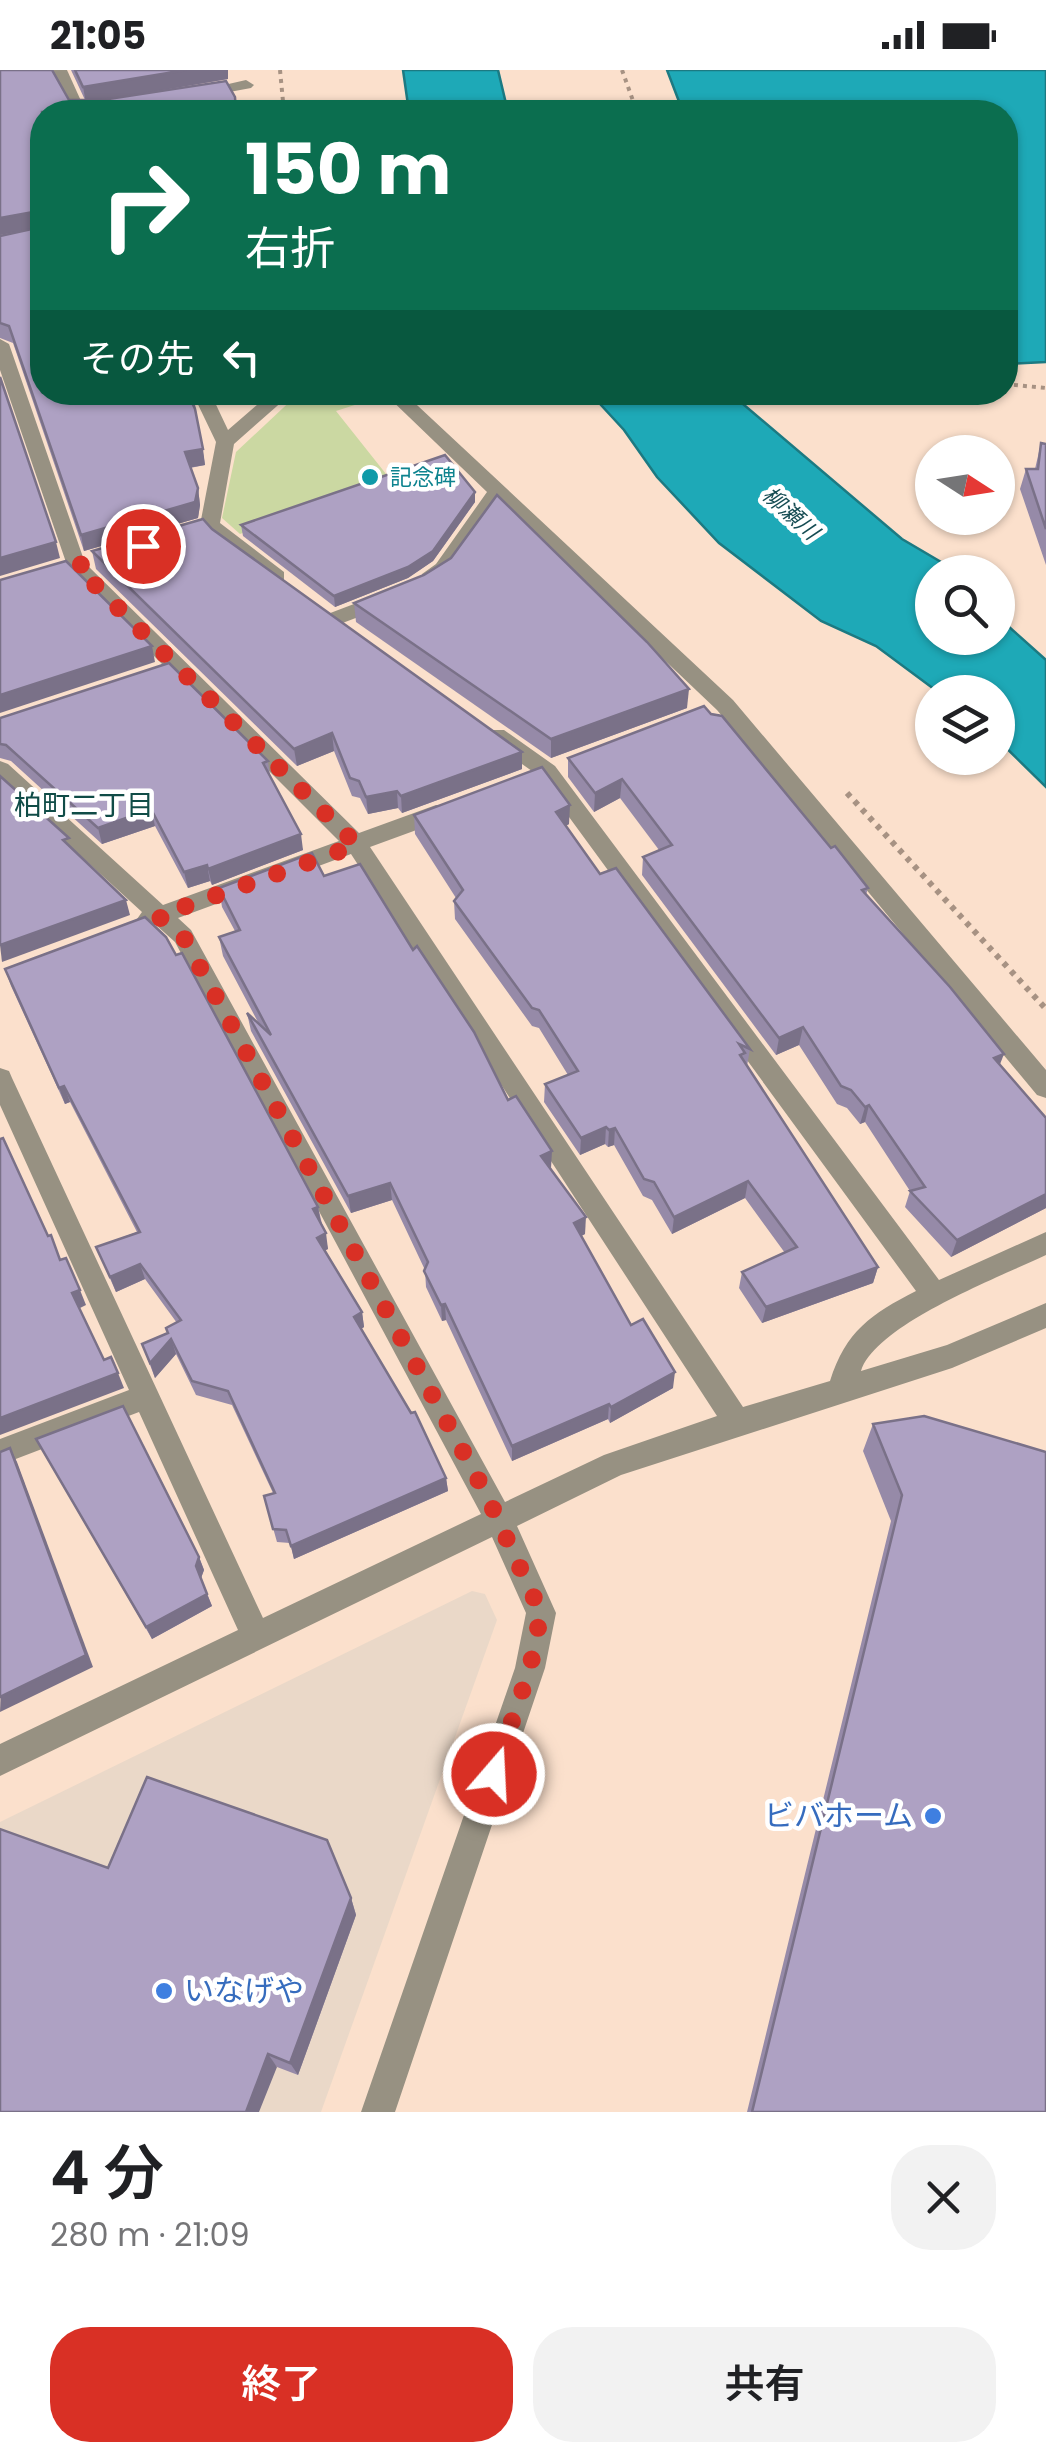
<!DOCTYPE html>
<html lang="ja">
<head>
<meta charset="utf-8">
<style>
  body { margin:0; font-family:Poppins,"Noto Sans JP",sans-serif; background:#f2f2f2; color:#202124; height:100vh; display:flex; flex-direction:column; font-size:38px; white-space:nowrap }
  * { box-sizing:border-box; margin:0 }
  p { font-size:32px; color:#757577 }
  .icon { flex:none; width:55px; height:55px; fill:none; stroke:currentColor; stroke-width:2; stroke-linecap:round; stroke-linejoin:round }
  .map { position:relative; height:2042px; overflow:hidden }
  .drawer { display:flex; flex-direction:column; background:#fff; flex:1 }
  .drawer>* { flex:none }
  .banner { position:absolute; left:30px; top:30px; width:988px; height:305px; border-radius:40px; box-shadow:0 2px 8px #0004; background:#0b6e4f; color:#fff; overflow:hidden }
  .needle { width:65px; rotate:102deg }
  .controls { position:absolute; left:915px; top:365px; display:grid; gap:20px }
  .controls a { display:grid; place-items:center; width:100px; height:100px; border-radius:50%; background:#fff; box-shadow:0 2px 8px #0004; font-size:50px }
  .pin { position:absolute; display:grid; place-items:center; width:85px; height:85px; color:#fff; margin:-42px; border:5px solid #fff; border-radius:50%; box-shadow:0 2px 10px #0007 }
  .me { position:absolute; width:110px; margin:-55px; rotate:19deg; stroke-linejoin:round; filter:drop-shadow(0 0 8px #0008) }
  .turn { display:flex; align-items:center; gap:35px; height:210px; padding:0 50px; font-size:45px }
  .turn .icon { width:130px; height:130px; stroke-width:2.5 }
  .turn b { display:block; font-size:70px; line-height:85px }
  .then { display:flex; align-items:center; height:95px; padding:0 50px; background:#0003; gap:20px; font-size:38px }
  .round { display:grid; place-items:center; flex:none; width:105px; height:105px; border-radius:40px; background:#f2f2f2 }
  .summary { display:flex; align-items:center; justify-content:space-between; height:170px; padding:0 50px }
  h1 { font-size:60px; font-weight:600; line-height:75px }
  .primary-button { display:flex; gap:20px; margin-top:auto; padding:20px 50px }
  .primary-button a { flex:1; height:115px; border-radius:40px; background:#d93025; color:#fff; font-size:40px; font-weight:600; line-height:115px; text-align:center }
  .primary-button a+a { background:#f2f2f2; color:#202124 }
  .status { display:flex; justify-content:space-between; align-items:center; height:70px; padding:0 50px; background:#fff; direction:ltr }
  .status svg { height:28px; fill:currentColor }
  .map>svg:first-child { display:block }
  .commercial { fill:#ead8c8 }
  .green { fill:#cbd8a2 }
  .water { fill:#1ea9b7; stroke:#1c7a82; stroke-width:2.5 }
  .lines { fill:none; stroke-linecap:round; stroke-linejoin:round }
  .path-far1 { stroke:#a79283; stroke-width:4; stroke-dasharray:4 5; stroke-linecap:butt }
  .path { stroke:#a79283; stroke-width:6; stroke-dasharray:5 6; stroke-linecap:butt }
  .minor { fill:#979182; fill-rule:evenodd }
  .wall { fill:#968aa8 }
  .shaded-wall { fill:#7a7188 }
  .building { fill:#aea1c3; stroke:#7a7188; stroke-width:2.5 }
  .route { stroke:#d93025; stroke-width:18; stroke-dasharray:0 32.4 }
  .culture-dot { fill:#0f9aa8; stroke:#fff; stroke-width:4 }
  .shop-dot { fill:#3f7fe0; stroke:#fff; stroke-width:4 }
  .labels { text-anchor:middle; stroke-width:9; stroke-linejoin:round; paint-order:stroke }
  .far-culture-label { font-size:22px; fill:#0d838f; stroke:#fff; text-anchor:start }
  .far-water-label { font-size:22px; font-style:italic; fill:#164c53; stroke:#fff }
  .neighbourhood-label { font-size:28px; fill:#104c47; stroke:#fff }
  .near-shop-label { font-size:30px; fill:#366cbe; stroke:#fff; text-anchor:end }
</style>
</head>
<body>
<div class="status"><b>21:05</b><svg viewBox="0 0 49 12"><path d="M0 12V9h3v3zM5 12V6h3v6zM10 12V3h3v9zM15 12V0h3v12zM26 1h20v11H26zM47 4h2v5h-2z"/></svg></div>
<div class="map">
<svg width="1046" height="2042" viewBox="0 0 1046 2042">
  <rect width="100%" height="100%" fill="#fbe0cc"/>
  <polygon class="commercial" points="472,1521 485,1524 497,1550 321,2042 0,2042 0,1752"/>
  <polygon class="green" points="379,322 383,326 336,341 390,409 240,464 222,448 236,382 299,323"/>
  <g class="water">
    <polygon points="403,0 498,0 508,42 409,42"/>
    <polygon points="667,0 1046,0 1046,292 1005,294 1005,42 683,42"/>
    <polygon points="590,323 730,323 902,469 958,502 932,502 932,568 998,568 998,547 1046,590 1046,717 998,670 998,622 938,622 876,576 821,551 719,473 657,407 624,360"/>
  </g>
  <g class="lines">
    <g class="path-far1">
      <polyline points="280,0 284,42"/>
      <polyline points="622,0 637,42"/>
      <polyline points="1005,314 1046,318"/>
    </g>
    <polyline class="path" points="847,723 1046,939"/>
    <g class="minor">
      <polygon points="51,0 67,0 86,42 72,42"/>
      <polygon points="246,10 254,15 251,18 197,28 189,23"/>
      <path d="M0,269L9,274L85,493L359,763L436,735H452L455,741L452,747L370,777L743,1337L830,1311C846,1261 871,1244 916,1221L539,706L488,670L485,665L488,660H504L555,696L939,1210L1046,1162V1185C1000,1207 876,1254 861,1301L947,1275L1046,1233V1258L952,1298L621,1405L517,1456L556,1543L545,1598L395,2042H361L515,1598L526,1543L492,1467L0,1706V1674L238,1560L139,1342L0,1395V1369L129,1320L0,1035V998L9,1001L12,1008L263,1548L481,1444L175,872L156,855H141L137,849L142,842L0,712V691L8,694L163,835L339,771L69,501L0,300ZM351,784L717,1346L604,1385L505,1432L191,860L178,848Z"/>
      <polygon points="192,322 210,322 228,360 272,322 293,322 234,374 220,453 284,502 284,512 270,512 200,455 216,372"/>
      <path d="M383,322H403L733,630L1046,1000V1028L1037,1025L717,640L499,433C484,455 451,519 422,514V504L436,494L487,422Z"/>
      <polygon points="383,523 390,525 390,535 332,557 322,550 325,545"/>
    </g>
  </g>
  <g class="wall">
    <polygon points="0,0 52,0 69,30 85,30 71,0 228,0 228,9 135,25 226,11 235,27 237,42 42,42 42,322 193,322 205,395 190,398 198,418 200,435 198,448 84,481 13,273 0,268 0,166 31,159 0,165"/>
    <polygon points="1041,373 1046,374 1046,495 1020,419 1026,399 1035,399"/>
    <polygon points="475,422 475,432 433,491 408,508 335,537 243,466 241,455"/>
    <polygon points="212,459 522,699 402,743 398,738 368,744 360,728 352,726 334,681 297,696 96,499 92,481"/>
    <polygon points="354,533 687,638 551,688 356,552"/>
    <polygon points="0,648 268,691 270,706 303,780 212,815 210,811 188,818 155,756 102,774 11,691 0,688"/>
    <polygon points="568,688 831,778 868,818 866,825 1000,995 1046,1048 1046,1138 951,1187 905,1137 910,1121 865,1052 860,1054 847,1038 837,1034 799,975 776,985 642,805 643,787 659,780 620,728 594,742 568,707"/>
    <polygon points="414,745 569,754 566,756 600,804 750,979 747,996 878,1197 873,1213 762,1253 739,1218 742,1202 785,1183 745,1128 672,1164 652,1130 643,1126 614,1075 608,1077 605,1074 580,1085 544,1032 545,1014 568,1005 539,958 532,956 455,849 454,831 456,828 415,764"/>
    <polygon points="324,806 508,1030 551,1098 585,1164 581,1166 631,1255 673,1318 610,1353 608,1349 512,1391 446,1250 442,1251 426,1217 425,1200 392,1130 351,1143 251,961 247,943 259,954 223,886 219,867 235,861 222,837 219,818"/>
    <polygon points="5,899 318,1137 328,1179 325,1180 362,1242 364,1257 361,1259 446,1408 448,1421 294,1489 290,1473 277,1472 264,1426 273,1423 232,1335 196,1325 176,1284 155,1308 142,1274 167,1263 177,1253 145,1209 116,1222 96,1177 137,1162 70,1032 65,1034 11,916"/>
    <polygon points="873,1354 1046,1382 1046,2042 747,2042 891,1451 863,1381"/>
    <polygon points="36,1369 199,1487 204,1500 201,1508 212,1536 152,1569"/>
    <polygon points="108,1798 351,1828 356,1845 298,2005 277,1997"/>
  </g>
  <g class="shaded-wall">
    <polygon points="186,0 228,0 228,9 86,33 83,17"/>
    <polygon points="38,141 41,157 0,165 0,148"/>
    <polygon points="193,322 195,338 186,323"/>
    <polygon points="217,322 259,322 219,332"/>
    <polygon points="203,379 205,395 187,398 185,382"/>
    <polygon points="198,418 200,435 198,448 84,481 81,465"/>
    <polygon points="475,422 475,432 433,491 408,508 335,537 334,526"/>
    <polygon points="56,472 60,488 0,506 0,488"/>
    <polygon points="152,576 155,592 0,643 0,625"/>
    <polygon points="689,619 687,638 551,688 551,669"/>
    <polygon points="332,663 334,681 297,696 294,679"/>
    <polygon points="522,682 522,699 402,743 401,726"/>
    <polygon points="622,709 620,728 594,742 595,723"/>
    <polygon points="397,721 398,738 368,744 366,727"/>
    <polygon points="570,735 569,754 556,761 556,742"/>
    <polygon points="151,739 155,756 102,774 98,758"/>
    <polygon points="301,764 303,780 212,815 208,799"/>
    <polygon points="207,795 210,811 188,818 184,802"/>
    <polygon points="126,830 130,845 2,892 0,875"/>
    <polygon points="803,957 799,975 776,985 779,968"/>
    <polygon points="1004,984 997,1002 994,988"/>
    <polygon points="64,1016 70,1032 65,1034 59,1018"/>
    <polygon points="869,1035 865,1052 860,1054 865,1037"/>
    <polygon points="606,1057 605,1074 580,1085 581,1068"/>
    <polygon points="615,1058 614,1075 608,1077 609,1060"/>
    <polygon points="552,1081 551,1098 541,1086"/>
    <polygon points="748,1111 745,1128 672,1164 674,1147"/>
    <polygon points="390,1113 392,1130 351,1143 348,1126"/>
    <polygon points="1046,1124 1046,1138 951,1187 957,1170"/>
    <polygon points="318,1137 321,1153 313,1139"/>
    <polygon points="586,1147 585,1164 573,1170 574,1153"/>
    <polygon points="326,1163 328,1179 320,1183 317,1168"/>
    <polygon points="140,1194 145,1209 116,1222 110,1207"/>
    <polygon points="878,1197 873,1213 762,1253 766,1237"/>
    <polygon points="80,1220 86,1235 78,1239 72,1223"/>
    <polygon points="445,1234 446,1250 442,1251 441,1235"/>
    <polygon points="362,1242 364,1257 356,1262 354,1247"/>
    <polygon points="171,1269 176,1284 155,1308 150,1293"/>
    <polygon points="675,1302 673,1318 610,1353 611,1337"/>
    <polygon points="118,1303 124,1318 0,1365 0,1348"/>
    <polygon points="609,1334 608,1349 512,1391 512,1376"/>
    <polygon points="10,1378 17,1392 93,1597 0,1642"/>
    <polygon points="446,1408 448,1421 294,1489 291,1476"/>
    <polygon points="199,1487 204,1500 201,1508 196,1496"/>
    <polygon points="207,1524 212,1536 152,1569 146,1557"/>
    <polygon points="351,1828 356,1845 298,2005 290,1993"/>
    <polygon points="268,1984 277,1997 259,2042 246,2042"/>
  </g>
  <g class="building">
    <polygon points="0,0 52,0 69,30 102,30 226,11 235,27 236,42 42,42 42,322 187,322 195,339 203,379 185,382 198,418 195,432 81,465 9,256 0,253 0,166 41,157 42,145 38,141 0,148"/>
    <polygon points="75,0 186,0 83,17"/>
    <polygon points="0,307 56,472 0,488"/>
    <polygon points="1041,373 1046,374 1046,459 1026,399 1038,399"/>
    <polygon points="445,385 475,422 433,481 408,497 334,526 241,455"/>
    <polygon points="497,425 647,572 689,619 551,669 354,533 424,505 451,488"/>
    <polygon points="203,449 212,459 522,682 401,726 397,721 366,727 359,711 350,708 332,663 294,679 92,481"/>
    <polygon points="66,491 152,576 0,625 0,510"/>
    <polygon points="169,593 268,691 263,693 301,764 208,799 207,795 184,802 151,739 98,758 6,675 0,674 0,648"/>
    <polygon points="704,636 711,644 722,646 831,778 835,776 868,818 862,820 950,917 1004,984 994,988 1046,1048 1046,1124 957,1170 910,1121 925,1117 869,1035 865,1037 851,1020 841,1016 803,957 779,968 643,787 672,775 622,709 595,723 568,688"/>
    <polygon points="542,697 570,735 556,742 600,804 616,798 750,979 739,974 745,983 740,985 878,1197 766,1237 742,1202 797,1177 748,1111 674,1147 654,1112 644,1109 615,1058 609,1060 606,1057 581,1068 545,1014 578,1001 539,940 532,938 454,831 463,820 414,745"/>
    <polygon points="0,706 69,768 63,770 126,830 0,875"/>
    <polygon points="312,783 324,806 360,794 413,880 417,876 474,962 508,1030 516,1026 552,1081 541,1086 586,1147 574,1153 631,1255 643,1249 675,1302 611,1337 609,1334 512,1376 445,1234 441,1235 424,1201 428,1192 390,1113 348,1126 247,943 271,965 219,867 240,860 219,818"/>
    <polygon points="145,847 166,867 176,885 182,883 318,1137 313,1139 326,1163 317,1168 362,1242 354,1247 411,1343 415,1342 446,1408 291,1476 286,1460 273,1459 264,1426 275,1423 228,1321 192,1311 171,1269 150,1293 142,1274 168,1263 166,1258 181,1250 140,1194 110,1207 96,1177 140,1162 64,1016 59,1018 5,899"/>
    <polygon points="3,1068 48,1166 51,1165 60,1190 66,1188 80,1220 72,1223 104,1290 111,1287 118,1303 0,1348 0,1069"/>
    <polygon points="123,1336 199,1487 196,1496 207,1524 146,1557 36,1369"/>
    <polygon points="924,1346 1046,1382 1046,2042 752,2042 902,1425 873,1354"/>
    <polygon points="10,1378 86,1585 0,1627 0,1382"/>
    <polygon points="147,1707 327,1770 351,1828 290,1993 268,1984 246,2042 0,2042 0,1759 108,1798"/>
  </g>
  <g class="lines">
    <polyline class="route" points="143,476 76,496 357,775 158,846 183,866 486,1424 541,1543 530,1598 494,1704"/>
  </g>
  <circle class="culture-dot" cx="370" cy="407" r="10"/>
  <g class="shop-dot">
    <circle cx="933" cy="1746" r="10"/>
    <circle cx="164" cy="1921" r="10"/>
  </g>
  <g class="labels">
    <g class="far-culture-label">
      <text x="390" y="415">記念碑</text>
    </g>
    <g class="far-water-label">
      <text transform="translate(791 443) rotate(42)" y="8">柳瀬川</text>
    </g>
    <g class="neighbourhood-label">
      <text x="84" y="745">柏町二丁目</text>
    </g>
    <g class="near-shop-label">
      <text x="913" y="1756">ビバホーム</text>
      <text x="184" y="1931" text-anchor="start">いなげや</text>
    </g>
  </g>
</svg>
<div class="controls">
<a><svg class="needle" viewBox="-14 -14 28 28"><path d="M0-13l5 13h-10z" fill="#e53935"/><path d="M0 13l5-13h-10z" fill="#757577"/></svg></a>
<a><svg class="icon" aria-label="search" viewBox="0 0 24 24"><circle cx="10" cy="10" r="6"/><path d="M15 15l6 6"/></svg></a>
<a><svg class="icon" aria-label="layers" viewBox="0 0 24 24"><path d="M12 4l9 5-9 5-9-5zM3 14l9 5 9-5"/></svg></a>
</div>
<div class="pin" style="left:143px;top:476px;background:#d93025"><svg class="icon" aria-label="arrive" viewBox="0 0 24 24"><path d="M6 21V4h12l-3 4 3 4H6"/></svg></div>
<svg class="me" style="left:494px;top:1704px" viewBox="-20 -20 40 40"><circle r="17" fill="#d93025" stroke="#fff" stroke-width="3"/><path d="M0-11L8 9 0 5-8 9z" fill="#fff"/></svg>
<div class="banner">
<div class="turn"><svg class="icon" aria-label="right" viewBox="0 0 24 24"><path d="M7 20v-9h11M14 6l5 5-5 5"/></svg><div><b>150 m</b>右折</div></div>
<div class="then">その先<svg class="icon" aria-label="left" viewBox="0 0 24 24"><path d="M17 20v-9H6M10 6l-5 5 5 5"/></svg></div>
</div>
</div>
<section class="drawer">
<div class="summary"><div><h1>4 分</h1><p>280 m · 21:09</p></div><a class="round"><svg class="icon" aria-label="close" viewBox="0 0 24 24"><path d="M6 6l12 12M18 6L6 18"/></svg></a></div>
<div class="primary-button"><a>終了</a><a>共有</a></div>
</section>
</body>
</html>
